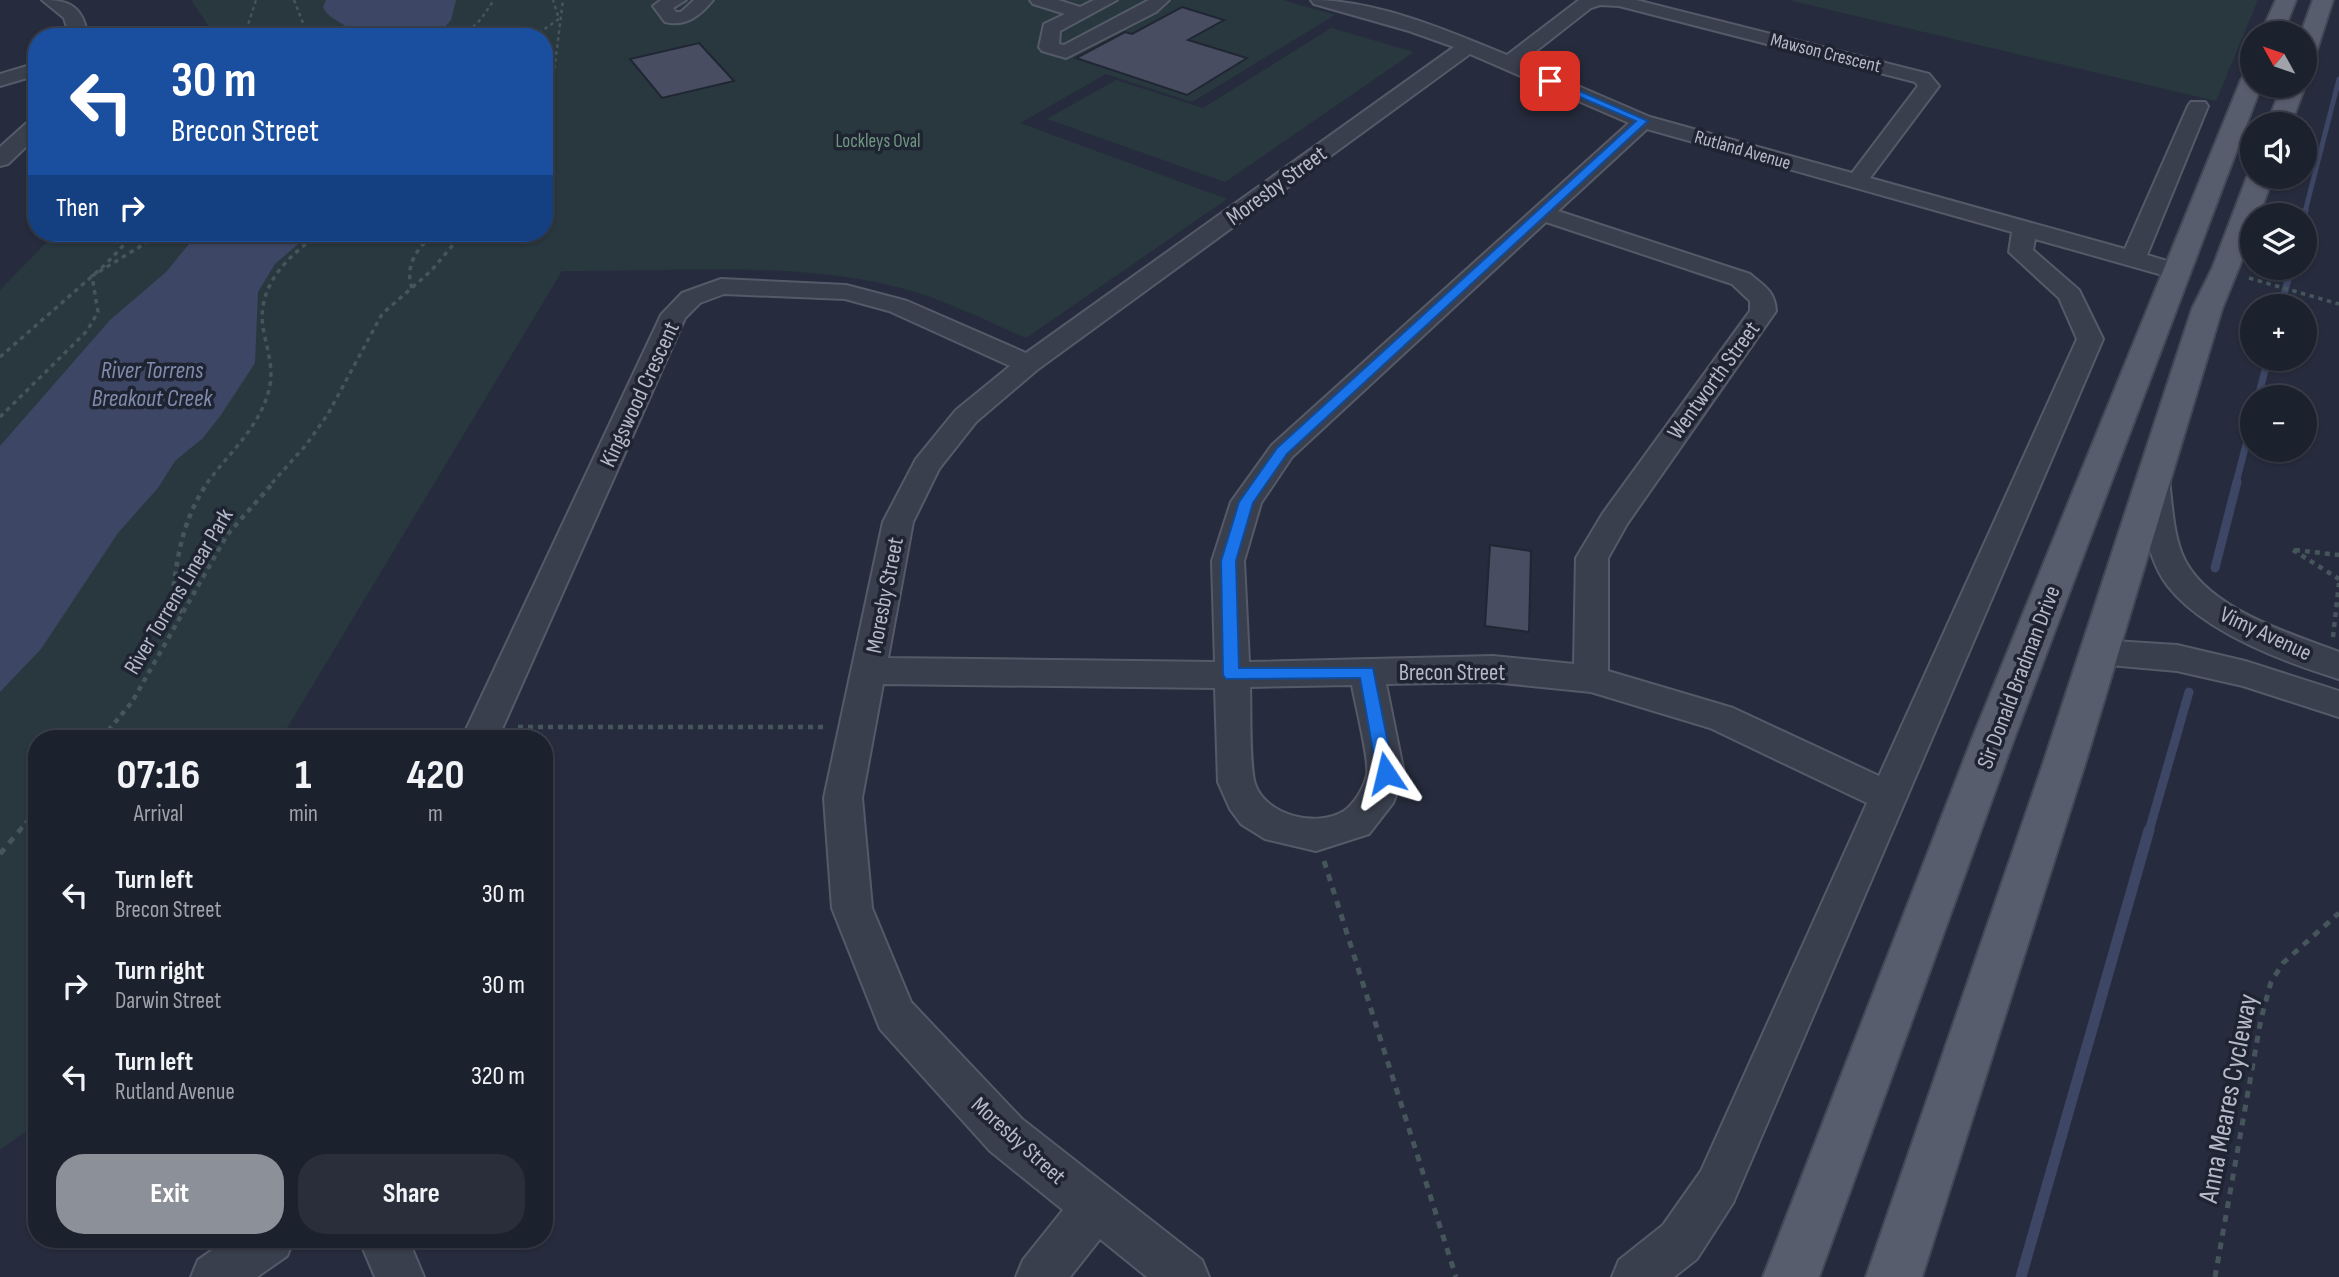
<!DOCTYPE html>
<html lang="en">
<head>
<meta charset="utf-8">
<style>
  body { margin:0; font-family:"Sofia Sans Condensed",sans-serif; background:#292e3a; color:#f1f3f6; height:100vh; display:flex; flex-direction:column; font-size:26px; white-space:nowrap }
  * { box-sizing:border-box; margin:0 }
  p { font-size:23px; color:#a0a3aa }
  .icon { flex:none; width:38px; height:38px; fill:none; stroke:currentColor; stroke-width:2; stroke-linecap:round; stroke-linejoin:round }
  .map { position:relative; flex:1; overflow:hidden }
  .panel { position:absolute; left:28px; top:730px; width:525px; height:518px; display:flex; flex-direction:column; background:#1c212e; border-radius:28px; box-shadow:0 2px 5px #0004,0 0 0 2px #3a3e4a }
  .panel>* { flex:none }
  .banner { position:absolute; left:28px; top:28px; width:525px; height:214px; border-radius:28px; box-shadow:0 2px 5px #0004,0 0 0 2px #3a3e4a; background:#1a4fa0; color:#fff; overflow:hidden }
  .needle { width:46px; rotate:310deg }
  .controls { position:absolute; left:2240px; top:21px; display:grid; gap:14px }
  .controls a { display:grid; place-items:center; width:77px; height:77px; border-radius:50%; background:#1c212e; box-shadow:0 2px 5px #0004,0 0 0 2px #3a3e4a; font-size:35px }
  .pin { position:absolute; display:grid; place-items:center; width:60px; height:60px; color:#fff; margin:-30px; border-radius:14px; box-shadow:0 4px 10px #0006 }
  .me { position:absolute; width:77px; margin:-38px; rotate:350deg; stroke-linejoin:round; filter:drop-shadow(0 0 5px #0008) }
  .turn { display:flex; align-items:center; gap:24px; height:147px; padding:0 28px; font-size:32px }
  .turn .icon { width:91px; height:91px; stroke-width:2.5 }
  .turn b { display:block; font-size:49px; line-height:60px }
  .then { display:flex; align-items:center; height:66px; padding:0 28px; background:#0003; gap:14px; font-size:26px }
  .eta { display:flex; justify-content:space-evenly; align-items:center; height:119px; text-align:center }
  .eta b { font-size:42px; font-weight:700; line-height:49px }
  .button { display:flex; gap:14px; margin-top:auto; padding:14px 28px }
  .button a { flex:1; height:80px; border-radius:28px; background:#8c9099; color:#fff; font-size:28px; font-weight:700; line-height:80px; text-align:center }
  .button a+a { background:#292e3a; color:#f1f3f6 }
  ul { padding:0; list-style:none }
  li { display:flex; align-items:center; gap:21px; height:91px; padding:0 28px }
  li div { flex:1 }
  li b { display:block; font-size:26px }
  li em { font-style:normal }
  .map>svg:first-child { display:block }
  .green { fill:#28383e }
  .water { fill:#3d4664 }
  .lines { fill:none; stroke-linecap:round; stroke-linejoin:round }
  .stream-far3 { stroke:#3d4664; stroke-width:5 }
  .stream-far2 { stroke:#3d4664; stroke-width:7 }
  .stream-far1 { stroke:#3d4664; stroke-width:9 }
  .stream { stroke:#3d4664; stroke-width:11 }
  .building { fill:#484d61; stroke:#212634; stroke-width:2 }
  .minor-casing { stroke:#555a68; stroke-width:4 }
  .major-casing { stroke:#434856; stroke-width:4 }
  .path-far3 { stroke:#46555b; stroke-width:2.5; stroke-dasharray:3.5 3.5; stroke-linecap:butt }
  .path-far2 { stroke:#46555b; stroke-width:3.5; stroke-dasharray:4.5 4.5; stroke-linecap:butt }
  .path-far1 { stroke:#46555b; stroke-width:4.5; stroke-dasharray:5 5; stroke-linecap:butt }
  .path { stroke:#46555b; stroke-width:5; stroke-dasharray:7 7; stroke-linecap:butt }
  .minor { fill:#3a3f4d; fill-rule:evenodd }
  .major { fill:#585d6d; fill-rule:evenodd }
  .route { fill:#1a73e8; stroke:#114b97; stroke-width:2 }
  .labels { text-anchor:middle; stroke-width:7; stroke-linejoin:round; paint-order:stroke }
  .far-street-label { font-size:19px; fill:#b6bac8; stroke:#1f2432 }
  .far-park-label { font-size:19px; fill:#6f9780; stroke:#1f2432 }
  .street-label { font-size:23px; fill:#b6bac8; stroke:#1f2432 }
  .water-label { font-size:24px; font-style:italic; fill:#808bad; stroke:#1f2432 }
  .near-street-label { font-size:28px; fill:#b6bac8; stroke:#1f2432 }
</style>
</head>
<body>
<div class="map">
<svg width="2339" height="1277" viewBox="0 0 2339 1277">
  <rect width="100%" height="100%" fill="#262c3d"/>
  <g class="green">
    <path d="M191,0H1283L1335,15L1192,102L1106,74L1020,123L1227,199L1026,338C984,320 942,298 897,287C793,260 670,272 562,271L281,738H37V1123L0,1150V290L56,233H544V37H204L208,25Z"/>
    <polygon points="1788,0 2258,0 2216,101"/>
    <polygon points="1331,28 1414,52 1225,182 1047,119 1116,80 1203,108"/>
  </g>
  <g class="water">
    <path d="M326,0H456L451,20L436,37H354C348,22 329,21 323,7Z"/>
    <polygon points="198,233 311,233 275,264 258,292 255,363 221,415 203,438 175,461 158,488 118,533 41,649 0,692 0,446 110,320 166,272"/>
  </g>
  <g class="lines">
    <polyline class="stream-far3" points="2305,212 2339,79"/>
    <g class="stream-far2">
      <polyline points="2304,215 2305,211"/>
      <polyline points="2281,306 2291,268"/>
      <polyline points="2258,397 2268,359"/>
      <polyline points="2236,483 2252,421"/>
    </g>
    <g class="stream-far1">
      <polyline points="2215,568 2237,482"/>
      <polyline points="2149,831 2189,692"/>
    </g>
    <polyline class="stream" points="2021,1277 2149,830"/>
  </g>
  <g class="building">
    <polygon points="1182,7 1224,20 1188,40 1247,58 1187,95 1076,58 1125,32 1132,34"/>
    <polygon points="699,43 734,81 662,98 630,59"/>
    <polygon points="1490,545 1531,551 1529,632 1485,626"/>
  </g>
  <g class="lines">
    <g class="minor-casing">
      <g id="minor">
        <path d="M42,0C71,0 83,7 88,37H70L64,18Z"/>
        <path d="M661,0H686L673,8L676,12H681L694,0H713C700,16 686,27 665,22L653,6Z"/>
        <polygon points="1030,0 1058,0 1080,7 1094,0 1117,0 1060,31 1059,44 1064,45 1149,0 1169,0 1156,12 1066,58 1042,51 1039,47 1044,24 1065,14 1033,4"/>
        <path d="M1311,0C1377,0 1446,30 1507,55L1579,0H1636L1929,74L1939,86L1870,178L2125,249L2188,106L2191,102H2205L2208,106L2147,255L2184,266L2187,271L2184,276L2175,278L2166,276L2035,239L2033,250L2079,290L2103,339L1733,1203L1697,1259L1674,1277H1612L1619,1260L1663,1225L1701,1171L1867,803L1710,728L1591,692L1493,682L1386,684L1404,773L1393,803L1369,834L1316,851L1265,839L1241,824L1230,809L1218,782L1215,688L883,684L862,798L872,908L911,1002L1022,1119L1202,1260L1209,1277H1147L1100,1239L1070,1277H1016L1023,1260L1063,1210L990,1151L880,1029L832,908L824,798L883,522L916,459L956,410L1010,366L889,311L845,299L724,294L700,303L685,318L498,738H462L661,315L682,293L721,279L846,285L907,301L1026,353L1454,47L1409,31L1314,4ZM1600,5L1619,6L1915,82L1918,86L1852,173L1650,117L1522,62L1591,8ZM1470,54L1629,123L1272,445L1231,502L1212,561L1215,662L888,658L913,522L939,469L976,422L1037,370ZM1647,129L2012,232L2009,252L2059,298L2077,339L1879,776L1733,708L1608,671V558L1627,524L1776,311C1775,291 1764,286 1750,274L1558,211ZM1546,222L1732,284L1750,301V311L1603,513L1576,558L1574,664L1493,656L1249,662L1244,561L1261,503L1292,457ZM1352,685C1355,703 1370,761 1367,775C1364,788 1354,804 1344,811C1317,828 1266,816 1255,784C1249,765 1251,711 1250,687Z"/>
        <polygon points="37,63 37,75 0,86 0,74"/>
        <polygon points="37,118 37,136 8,164 0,166 0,147 30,120"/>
        <path d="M2154,470L2164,473L2169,480C2172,504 2173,531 2182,554C2204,608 2289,633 2339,652V679C2284,662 2203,632 2167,585C2153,566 2147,543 2144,520C2142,506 2136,485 2144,473Z"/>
        <polygon points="2098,640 2177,645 2245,661 2339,691 2339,717 2243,686 2177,671 2098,664 2086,661 2081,652 2086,643"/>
        <polygon points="228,1239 294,1239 287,1256 257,1277 191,1277 198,1260"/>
        <polygon points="359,1239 408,1239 424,1277 375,1277"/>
      </g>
    </g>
    <g class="major-casing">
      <g id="major">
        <polygon points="2276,0 2296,0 2283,33 2261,33"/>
        <polygon points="2313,0 2333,0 2316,53 2313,58 2305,60 2305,33 2301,33"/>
        <polygon points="2252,73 2252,86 2261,86 2014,739 1819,1277 1763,1277 1972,739 2241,80 2244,75"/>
        <polygon points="2282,86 2305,86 2291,124 2267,124"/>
        <polygon points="2252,171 2252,177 2273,177 2259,215 2252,215 2252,235 2222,309 2085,764 1922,1277 1866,1277 2043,764 2192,309 2212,269 2247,177"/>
      </g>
    </g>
    <g class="path-far3">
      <polyline points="294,0 303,23 304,37"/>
      <polyline points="244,37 256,0"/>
      <polyline points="463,37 481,19 494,0"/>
      <polyline points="533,37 559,19 553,0"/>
      <polyline points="544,102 554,72 563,0"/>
    </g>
    <g class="path-far2">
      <polyline points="2249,278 2339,304"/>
      <path d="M412,288C404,265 418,247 435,233"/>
      <polyline points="0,357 106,264 135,233"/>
      <polyline points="0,417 87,331 98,312 92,276 162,233"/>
      <path d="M207,483C229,453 259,428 269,390C274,370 268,352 264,333C254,288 287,256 321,233"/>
      <polyline points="272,483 306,445 328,414 382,314 431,271 463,233"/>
    </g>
    <g class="path-far1">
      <polyline points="2293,550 2339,579"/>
      <polyline points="2295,550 2339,555"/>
      <path d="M182,613L172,599C177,556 183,518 208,482"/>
      <polyline points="2333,637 2339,583"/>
      <polyline points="518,727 824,727"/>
      <polyline points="102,738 132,702 227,535 274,482"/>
      <polyline points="19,831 37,810"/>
    </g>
    <g class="path">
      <polyline points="0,854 20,830"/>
      <polyline points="1324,861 1456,1277"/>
      <polyline points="2215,1277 2261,1019 2271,982 2283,963 2339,913"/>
    </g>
    <use href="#minor" class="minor"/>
    <use href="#major" class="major"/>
  </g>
  <polygon class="route" points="1550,78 1648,121 1287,454 1253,503 1236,561 1239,668 1373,668 1394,773 1392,778 1379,778 1377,773 1360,678 1226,679 1223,675 1221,561 1239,502 1277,448 1636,121 1547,83 1545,81"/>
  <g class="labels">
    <g class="far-street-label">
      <text transform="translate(1826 52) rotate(14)" y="7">Mawson Crescent</text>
      <text transform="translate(1743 149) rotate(16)" y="7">Rutland Avenue</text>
    </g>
    <g class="far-park-label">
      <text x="878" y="147">Lockleys Oval</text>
    </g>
    <g class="street-label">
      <text transform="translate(1276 185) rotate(-36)" y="8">Moresby Street</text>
      <text transform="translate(1713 380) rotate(-54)" y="8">Wentworth Street</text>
      <text transform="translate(639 394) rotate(-65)" y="8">Kingswood Crescent</text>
      <text transform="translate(178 591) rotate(-59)" y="8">River Torrens Linear Park</text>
      <text transform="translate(884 595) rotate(-79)" y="8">Moresby Street</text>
      <text transform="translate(2266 633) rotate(25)" y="8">Vimy Avenue</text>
      <text x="1452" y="680">Brecon Street</text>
      <text transform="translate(2018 677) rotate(-69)" y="8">Sir Donald Bradman Drive</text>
      <text transform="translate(1019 1140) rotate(42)" y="8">Moresby Street</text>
    </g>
    <g class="water-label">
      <text x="152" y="378">River Torrens<tspan x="152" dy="28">Breakout Creek</tspan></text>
    </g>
    <g class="near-street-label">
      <text transform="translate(2227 1098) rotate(-79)" y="10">Anna Meares Cycleway</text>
    </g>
  </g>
</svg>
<div class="controls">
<a><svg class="needle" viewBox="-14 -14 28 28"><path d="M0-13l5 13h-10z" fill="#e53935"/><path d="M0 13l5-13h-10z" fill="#a0a3aa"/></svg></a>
<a><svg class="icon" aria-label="sound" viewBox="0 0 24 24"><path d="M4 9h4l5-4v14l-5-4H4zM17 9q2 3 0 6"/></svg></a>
<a><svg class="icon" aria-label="layers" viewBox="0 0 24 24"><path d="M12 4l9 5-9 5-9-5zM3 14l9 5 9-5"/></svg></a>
<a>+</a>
<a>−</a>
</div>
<div class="pin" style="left:1550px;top:81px;background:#d93025"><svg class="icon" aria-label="arrive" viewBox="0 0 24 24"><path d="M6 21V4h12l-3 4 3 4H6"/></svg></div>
<svg class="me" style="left:1386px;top:773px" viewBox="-20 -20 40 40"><path d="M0-17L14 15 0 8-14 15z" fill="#1a73e8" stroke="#fff" stroke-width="4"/></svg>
<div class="banner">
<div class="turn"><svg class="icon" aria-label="left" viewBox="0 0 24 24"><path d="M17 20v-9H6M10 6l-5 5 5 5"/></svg><div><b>30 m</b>Brecon Street</div></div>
<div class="then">Then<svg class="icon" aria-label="right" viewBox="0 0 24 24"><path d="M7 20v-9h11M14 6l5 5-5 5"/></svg></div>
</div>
<section class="panel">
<div class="eta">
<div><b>07:16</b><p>Arrival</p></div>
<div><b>1</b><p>min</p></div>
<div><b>420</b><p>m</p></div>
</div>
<ul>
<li><svg class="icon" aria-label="left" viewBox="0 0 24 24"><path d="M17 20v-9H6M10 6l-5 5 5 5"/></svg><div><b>Turn left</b><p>Brecon Street</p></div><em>30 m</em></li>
<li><svg class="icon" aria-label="right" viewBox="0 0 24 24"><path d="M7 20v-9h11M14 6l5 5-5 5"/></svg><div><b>Turn right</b><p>Darwin Street</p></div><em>30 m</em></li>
<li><svg class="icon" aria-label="left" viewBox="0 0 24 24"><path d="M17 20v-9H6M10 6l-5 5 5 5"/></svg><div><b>Turn left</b><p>Rutland Avenue</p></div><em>320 m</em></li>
</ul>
<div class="button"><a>Exit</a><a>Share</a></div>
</section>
</div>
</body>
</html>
